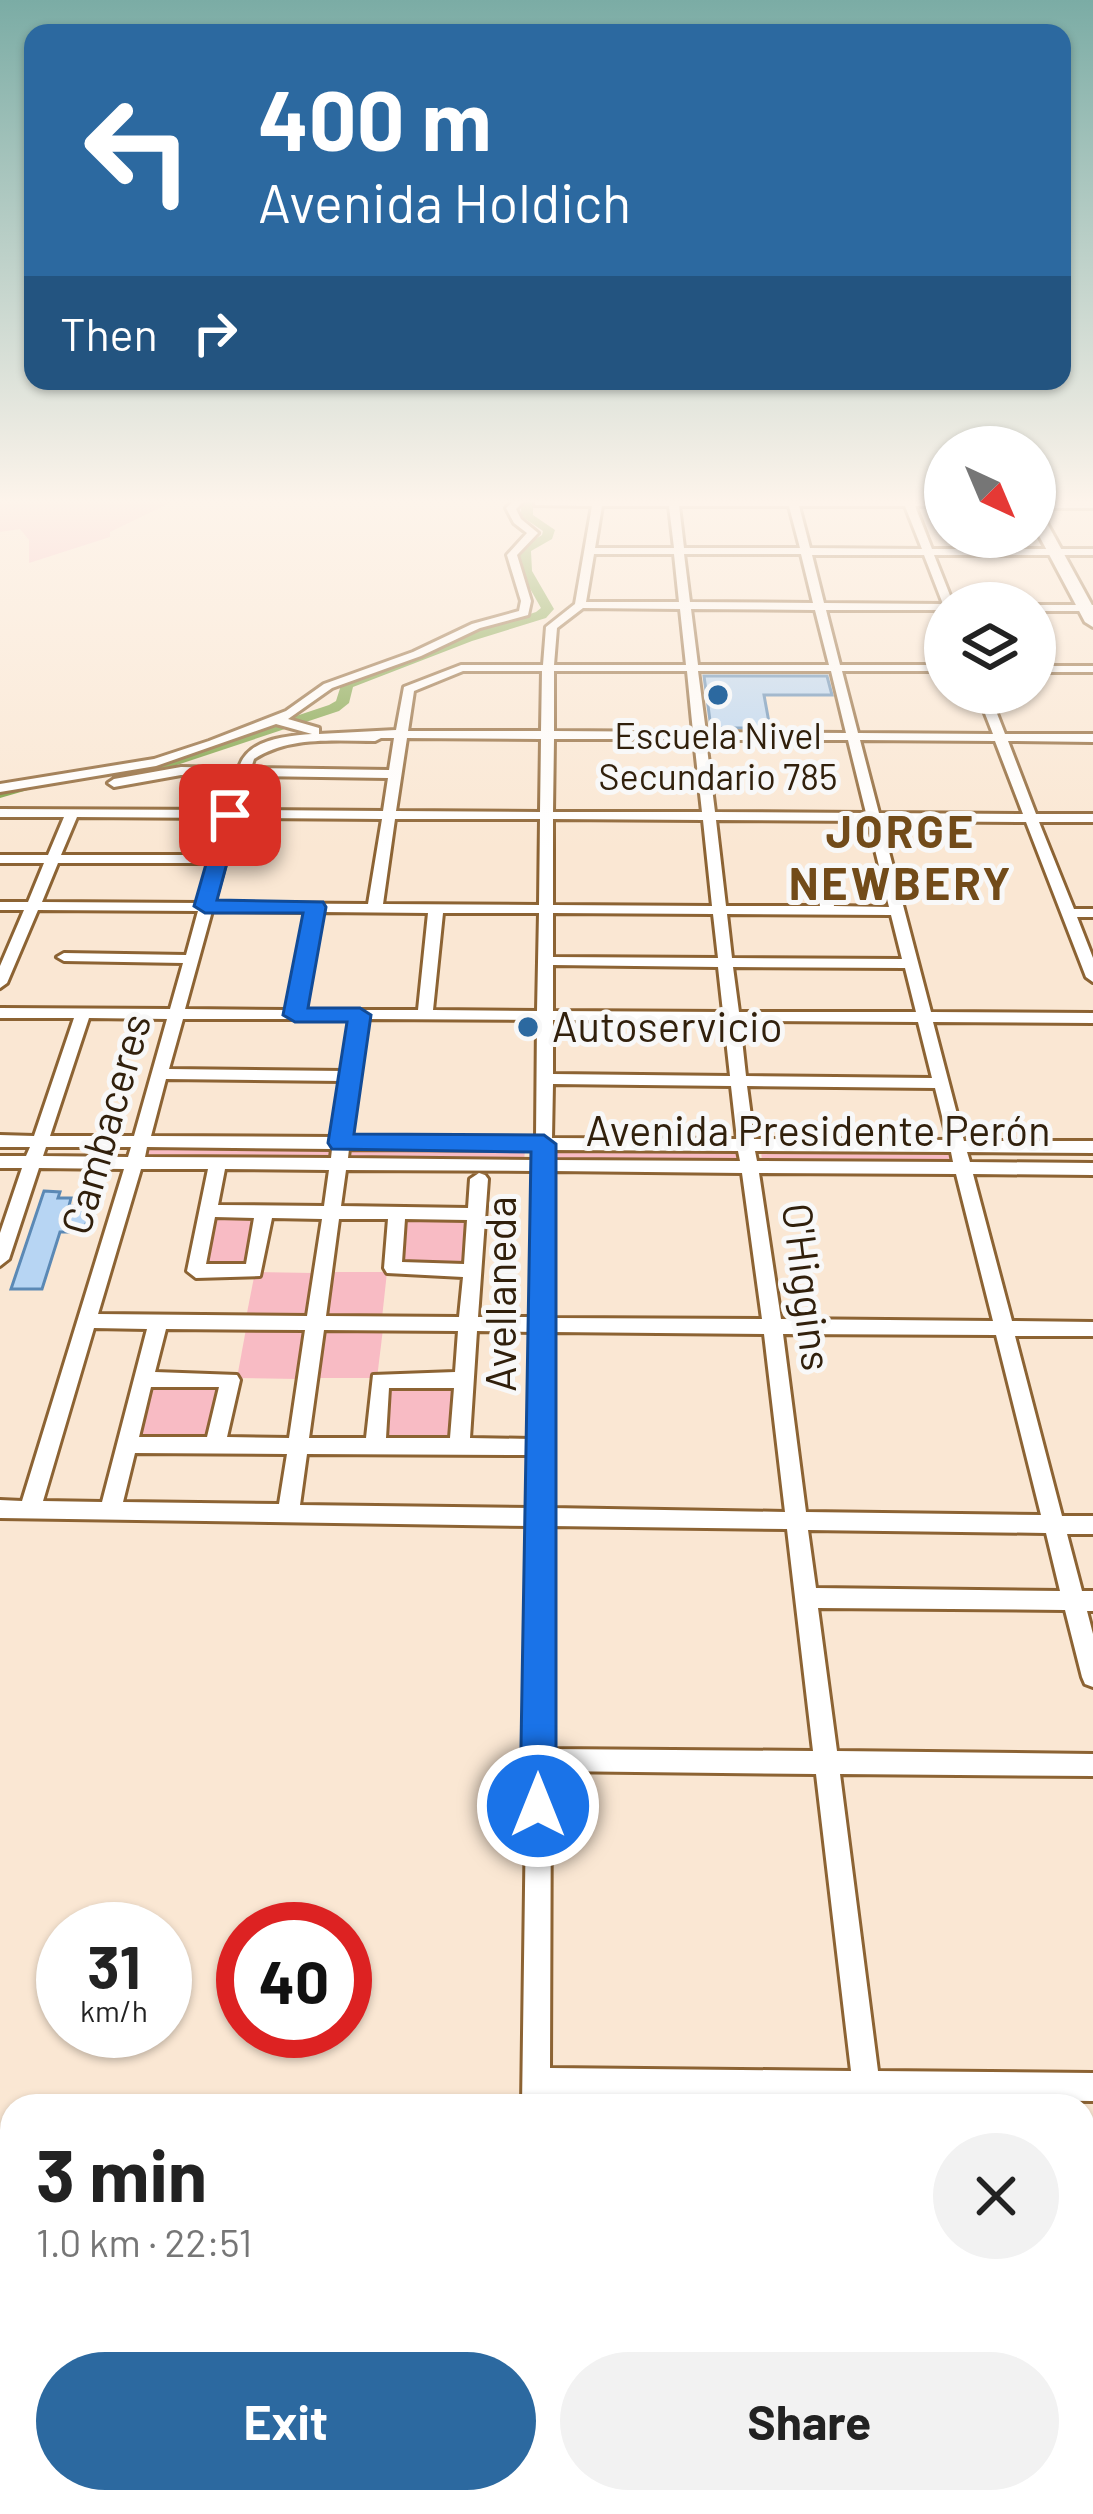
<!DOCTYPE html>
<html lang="en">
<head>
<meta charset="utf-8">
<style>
  body { margin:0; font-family:Barlow,sans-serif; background:#f2f2f2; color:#222; height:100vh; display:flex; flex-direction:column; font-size:45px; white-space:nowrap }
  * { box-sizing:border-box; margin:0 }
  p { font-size:39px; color:#767676 }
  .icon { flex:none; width:66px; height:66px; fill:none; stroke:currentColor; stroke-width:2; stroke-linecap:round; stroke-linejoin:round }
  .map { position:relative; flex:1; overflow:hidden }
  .details { position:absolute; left:0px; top:2094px; width:1095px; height:420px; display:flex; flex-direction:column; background:#fff; border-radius:36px 36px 0 0; box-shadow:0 3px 9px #0004 }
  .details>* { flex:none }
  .banner { position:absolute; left:24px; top:24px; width:1047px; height:366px; border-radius:24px; box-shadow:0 3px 9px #0004; background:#2c69a0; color:#fff; overflow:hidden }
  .needle { width:78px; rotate:136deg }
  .buttons { position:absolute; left:924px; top:426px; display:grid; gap:24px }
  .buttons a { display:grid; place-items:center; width:132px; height:132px; border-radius:50%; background:#fff; box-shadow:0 3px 9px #0004; font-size:60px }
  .speed { position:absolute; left:36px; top:1902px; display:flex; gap:24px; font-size:60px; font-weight:700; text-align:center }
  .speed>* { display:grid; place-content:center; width:156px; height:156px; border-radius:50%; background:#fff; box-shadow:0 3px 9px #0004; line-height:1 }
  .speed small { font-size:30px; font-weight:400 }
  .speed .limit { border:18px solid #d22; background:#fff; color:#111 }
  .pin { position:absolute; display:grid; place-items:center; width:102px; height:102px; color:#fff; margin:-51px; border-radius:24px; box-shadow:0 6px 18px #0006 }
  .me { position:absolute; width:132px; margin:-66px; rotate:0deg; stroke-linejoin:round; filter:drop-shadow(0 0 9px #0008) }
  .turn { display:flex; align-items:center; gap:42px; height:252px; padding:0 36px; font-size:54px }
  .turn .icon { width:156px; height:156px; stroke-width:2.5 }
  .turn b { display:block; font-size:84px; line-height:102px }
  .then { display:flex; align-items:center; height:114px; padding:0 36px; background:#0003; gap:24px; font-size:45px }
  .round { display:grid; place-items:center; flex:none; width:126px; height:126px; border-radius:63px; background:#f2f2f2 }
  .summary { display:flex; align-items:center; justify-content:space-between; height:204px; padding:0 36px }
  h1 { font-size:72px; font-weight:700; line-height:90px }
  .cta { display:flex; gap:24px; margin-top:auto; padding:24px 36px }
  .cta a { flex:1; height:138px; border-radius:72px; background:#2c69a0; color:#fff; font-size:48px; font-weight:700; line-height:138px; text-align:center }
  .cta a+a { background:#f2f2f2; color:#222 }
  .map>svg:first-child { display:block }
  .green { fill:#f8bbc4 }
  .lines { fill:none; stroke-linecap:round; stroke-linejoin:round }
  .river { fill:#78a040; fill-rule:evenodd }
  .building { fill:#b7d5f3; stroke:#5b89b5; stroke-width:3 }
  .minor-casing { stroke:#8c6333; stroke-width:6 }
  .major-casing { stroke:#8c6333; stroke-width:6 }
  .highway-casing { stroke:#8c6333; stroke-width:6 }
  .minor { fill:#fff; fill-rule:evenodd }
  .major { fill:#fff; fill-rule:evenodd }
  .highway { fill:#fff; fill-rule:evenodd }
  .route { fill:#1a73e8; stroke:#114b97; stroke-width:3 }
  .poi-dot { fill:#2c69a0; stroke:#f8f8f8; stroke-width:4.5 }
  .labels { text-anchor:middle; stroke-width:10; stroke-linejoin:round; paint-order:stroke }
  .far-poi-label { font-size:36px; fill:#31200c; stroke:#f8f8f8 }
  .poi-label { font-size:42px; fill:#31200c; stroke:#f8f8f8; text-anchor:start }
  .street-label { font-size:42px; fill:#31200c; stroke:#f8f8f8 }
  .far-district-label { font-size:45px; font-weight:bold; letter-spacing:3px; fill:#724b19; stroke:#f8f8f8 }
</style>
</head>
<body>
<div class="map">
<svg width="1093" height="2514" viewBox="0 0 1093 2514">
  <rect width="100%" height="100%" fill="#fae7d3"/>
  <g class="green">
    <polygon points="0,498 180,498 110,532 110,537 29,563 29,540 20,529 0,532"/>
    <polygon points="145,1145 332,1146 330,1159 141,1159"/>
    <polygon points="352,1148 525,1150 524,1162 351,1160"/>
    <polygon points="556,1149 743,1149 744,1163 556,1162"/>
    <polygon points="761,1149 948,1149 951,1163 762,1163"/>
    <polygon points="213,1215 256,1216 245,1267 201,1266"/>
    <polygon points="401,1218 467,1218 464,1267 396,1266"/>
    <polygon points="255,1272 313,1273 306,1318 246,1318"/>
    <polygon points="329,1272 387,1272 382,1318 323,1318"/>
    <polygon points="246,1329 306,1329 298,1379 237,1378"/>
    <polygon points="323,1329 383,1329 377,1378 316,1378"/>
    <polygon points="387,1388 455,1389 451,1438 381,1438"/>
    <polygon points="148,1389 216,1390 205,1440 135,1439"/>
    <polygon points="1083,2218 1093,2218 1093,2514 928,2514 926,2502 1083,2502"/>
  </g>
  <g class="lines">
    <g class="river">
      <polygon points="526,498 538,498 533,504 533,515 555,530 552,539 531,551 532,571 554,609 546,618 472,641 353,687 349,703 339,711 165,769 112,775 105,771 112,767 158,762 329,705 336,701 342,682 463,636 536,612 541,608 520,571 519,549 542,535 543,531 521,516 521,503"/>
      <polygon points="40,778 47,782 45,785 0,798 0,788"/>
    </g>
  </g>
  <g class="building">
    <polygon points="704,676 827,676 832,695 764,695 770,728 711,728"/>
    <polygon points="44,1191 60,1192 58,1198 71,1198 69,1206 97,1206 92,1224 86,1224 84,1232 60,1232 42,1289 11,1289"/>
  </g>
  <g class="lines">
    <g class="minor-casing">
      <g id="minor">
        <path d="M517,498H527L516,509L521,519L538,533L517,555L531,601L528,615L480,628L421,656L332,688L288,719L319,728V734L396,730L404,687L461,665H543L546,627L575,604L592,506L535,505V501L538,500H593V498H603L602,500H668V498L945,500V506H915L932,549H1093V555H934L953,603H945V610H826L840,665H945V671H842L858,733L993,734L977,693H989L1005,734H1093V742L1008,741L1036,814H1093V822H1039L1074,909H1093V917H1077L1093,958V982L1086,977L1026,822L881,821L931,1012L1093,1013V1023L933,1022L964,1141H1093V1153L967,1152L970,1162L1093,1163V1175L973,1174L1012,1321L1093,1322V1336H1015L1062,1516H1093V1534H1067L1082,1591H1093V1611H1087L1093,1634V1687L1085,1684L1082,1677L1065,1610L818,1608L837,1751L1093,1754V1776L840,1774L878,2071L1093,2073V2101L550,2095V2106H522L530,1526L0,1518V1500L22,1501L124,1169L39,1168L9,1259L0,1266V1233L22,1168H0V1156H26L30,1147H0V1135L34,1136L74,1018H0V1008L170,1009L183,963L64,961L57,957L64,953L186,955L198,911L38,910L7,983L0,988V966L24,910H0V902H28L44,863H0V855H48L64,817H0V809L227,810L236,776L181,775L114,787L108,783L114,779L181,767L239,768C247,739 286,736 312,734L276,724L156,766L0,792V784L154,759L209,741L286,711L324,684L413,652L472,624L519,611L521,601L507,555L527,533L514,523L506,508ZM602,506H669L674,548H595ZM679,506H789L800,548H684ZM799,506H905L922,549L810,548ZM594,554H674L679,602H586ZM684,554H801L813,603L690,602ZM812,555H924L943,604L824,603ZM583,608L680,609L686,665H554L557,628ZM691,609L815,610L829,665H698ZM463,671H542L541,731H408L414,691ZM554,671H687L693,732L554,731ZM698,671H831L846,733L706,732ZM381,738H394L389,770L251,768L254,759C290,736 333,741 375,741ZM407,738L541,739L540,812L396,811ZM554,739H694L702,812H553ZM706,740H848L866,813L715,812ZM860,740L995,741L1023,814L879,813ZM249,776L388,778L383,811L240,810ZM77,817L224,818L214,855H61ZM238,818L382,819L368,904L214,903ZM395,819H540L539,905L383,904ZM553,819L703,820L712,906L553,905ZM716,820L868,821L889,907L834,906L829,879L822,875L815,879L820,906H726ZM58,863H212L200,903L42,902ZM212,911L307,912L287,1010L185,1009ZM321,912L428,913L418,1010H303ZM443,913H539L537,1011L433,1010ZM553,913L713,914L718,958L553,957ZM727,914L891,915L902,959L732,958ZM553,965L718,967L723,1012L553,1011ZM733,967L905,968L916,1012H739ZM89,1018L167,1019L134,1136H50ZM183,1019H352L344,1071L169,1069ZM367,1019L537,1020L536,1138L351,1137ZM553,1020L724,1021L730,1076L553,1074ZM740,1021L918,1022L932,1078L746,1076ZM166,1079L342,1081L334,1137L151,1136ZM553,1084L731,1086L737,1139L552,1138ZM747,1086L935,1088L948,1140L754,1139ZM46,1147H131L128,1157L43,1156ZM147,1147L332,1149L331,1158L145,1157ZM349,1149L536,1150L535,1160L348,1158ZM552,1150L738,1151L740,1161L552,1160ZM755,1151L951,1152L953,1162L757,1161ZM141,1169H208L187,1271L196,1278L260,1276L272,1218L322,1219L307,1316L98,1314ZM225,1169L329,1170L324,1206L218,1205ZM346,1170L535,1171L533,1317H478L488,1179L485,1175L479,1173L470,1179L468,1208L341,1206ZM552,1171L742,1173L762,1319L552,1318ZM759,1173L956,1174L993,1321L781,1319ZM215,1217L254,1218L246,1264H206ZM339,1219H388L384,1268L387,1273L463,1277L459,1317L326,1316ZM405,1219L467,1220L464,1264L402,1262ZM94,1328L147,1329L102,1502L43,1501ZM166,1329L305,1330L289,1438L227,1437L240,1380L237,1375L155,1372ZM324,1330L458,1331L455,1372L373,1375L366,1438H309ZM477,1331L533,1332L532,1439L470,1438ZM552,1332L764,1334L785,1512L551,1508ZM783,1334L996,1335L1041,1515L806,1512ZM151,1387H219L207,1437H139ZM389,1388H454L450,1438H386ZM135,1453L287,1454L279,1504L123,1502ZM307,1454L531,1455V1508L300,1505ZM551,1526L787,1529L813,1751L551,1749ZM808,1530L1046,1533L1060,1591L816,1588ZM551,1771L816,1774L851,2071L550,2068Z"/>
        <rect x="1035" y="605" width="58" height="6"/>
        <rect x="1035" y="666" width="58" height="6"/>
        <polygon points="515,2502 886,2502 889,2509 887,2514 516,2514 513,2507"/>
      </g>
    </g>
    <g class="major-casing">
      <polygon id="major" points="1093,500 1093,508 1047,508 1041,504 1047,500"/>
    </g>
    <g class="highway-casing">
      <polygon id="highway" points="1035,510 1042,514 1093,607 1093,627 1085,622 1035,528"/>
    </g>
    <use href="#minor" class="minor"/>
    <use href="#major" class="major"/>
    <use href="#highway" class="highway"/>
  </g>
  <linearGradient id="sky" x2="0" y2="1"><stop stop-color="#7baca5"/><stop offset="0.59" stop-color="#fdf4eb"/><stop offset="1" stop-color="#fdf4eb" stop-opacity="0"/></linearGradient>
  <rect width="1093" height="850" fill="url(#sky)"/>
  <polygon class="route" points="230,809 240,815 217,900 323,902 326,907 308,1008 360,1008 371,1015 354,1134 544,1135 556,1144 556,1806 551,1819 538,1824 525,1819 520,1806 531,1152 332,1149 328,1143 347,1022 295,1022 283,1015 303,913 205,913 194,906 220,815"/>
  <g class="poi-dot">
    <circle cx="718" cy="695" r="12"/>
    <circle cx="528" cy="1027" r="12"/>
  </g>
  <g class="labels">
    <g class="far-poi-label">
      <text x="718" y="749">Escuela Nivel<tspan x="718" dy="41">Secundario 785</tspan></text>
    </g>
    <g class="poi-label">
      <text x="552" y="1042">Autoservicio</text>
    </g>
    <g class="street-label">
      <text transform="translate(106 1124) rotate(-74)" y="15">Cambaceres</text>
      <text x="818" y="1146">Avenida Presidente Perón</text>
      <text transform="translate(807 1287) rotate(83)" y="15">O'Higgins</text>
      <text transform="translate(501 1294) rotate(-90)" y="15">Avellaneda</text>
    </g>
    <g class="far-district-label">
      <text x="901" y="848">JORGE<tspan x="901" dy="52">NEWBERY</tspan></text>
    </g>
  </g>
</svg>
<div class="buttons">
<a><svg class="needle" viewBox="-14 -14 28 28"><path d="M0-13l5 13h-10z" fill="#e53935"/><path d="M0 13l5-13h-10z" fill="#767676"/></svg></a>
<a><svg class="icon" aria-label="layers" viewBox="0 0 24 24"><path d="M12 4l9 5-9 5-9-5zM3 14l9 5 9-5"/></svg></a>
</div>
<div class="speed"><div>31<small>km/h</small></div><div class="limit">40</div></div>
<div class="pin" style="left:230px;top:815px;background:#d93025"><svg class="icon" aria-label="arrive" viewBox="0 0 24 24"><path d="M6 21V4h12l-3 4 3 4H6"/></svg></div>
<svg class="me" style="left:538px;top:1806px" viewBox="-20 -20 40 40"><circle r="17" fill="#1a73e8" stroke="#fff" stroke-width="3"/><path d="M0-11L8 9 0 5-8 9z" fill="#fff"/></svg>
<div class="banner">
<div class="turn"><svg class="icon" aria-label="left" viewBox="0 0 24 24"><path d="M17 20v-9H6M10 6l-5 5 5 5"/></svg><div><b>400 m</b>Avenida Holdich</div></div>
<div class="then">Then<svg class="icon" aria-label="right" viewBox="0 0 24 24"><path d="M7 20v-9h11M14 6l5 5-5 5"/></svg></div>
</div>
<section class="details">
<div class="summary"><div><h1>3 min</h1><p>1.0 km · 22:51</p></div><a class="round"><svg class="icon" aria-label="close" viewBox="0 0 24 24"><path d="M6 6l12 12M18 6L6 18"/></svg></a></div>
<div class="cta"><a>Exit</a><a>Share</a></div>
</section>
</div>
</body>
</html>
